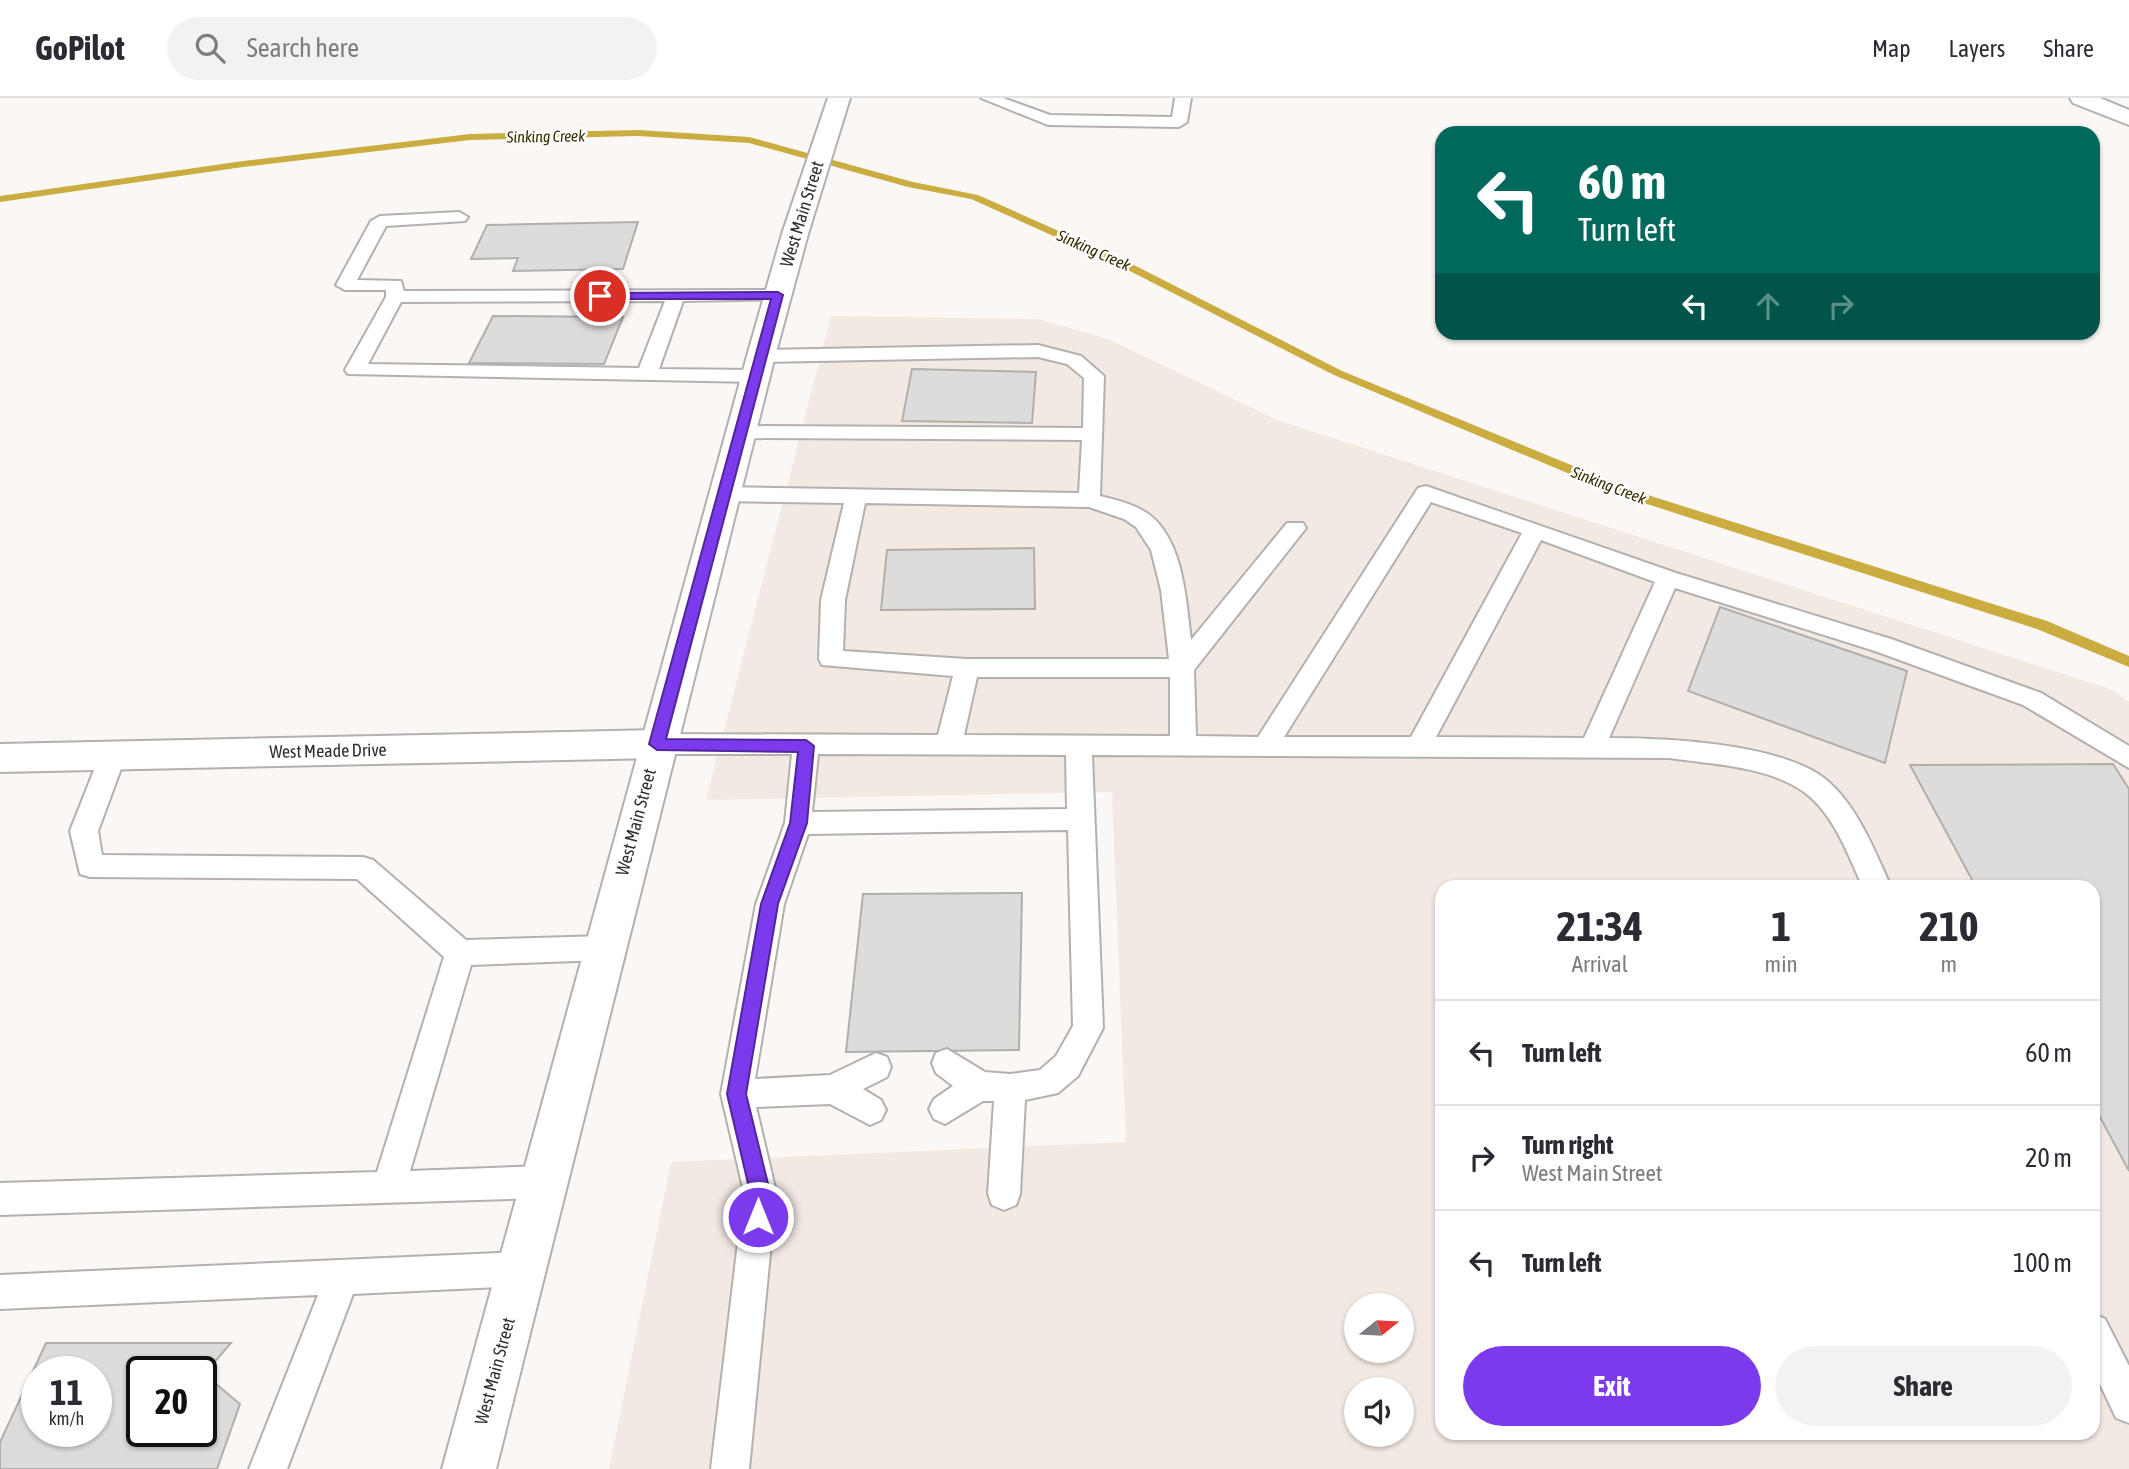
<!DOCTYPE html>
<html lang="en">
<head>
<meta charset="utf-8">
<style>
  body { margin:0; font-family:"Asap Condensed",sans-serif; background:#f2f2f3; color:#2b2b33; height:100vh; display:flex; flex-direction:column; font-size:26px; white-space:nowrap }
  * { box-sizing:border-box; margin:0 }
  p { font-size:23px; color:#7c7c81 }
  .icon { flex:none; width:38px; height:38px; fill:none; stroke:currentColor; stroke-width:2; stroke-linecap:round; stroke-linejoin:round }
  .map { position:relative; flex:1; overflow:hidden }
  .details { position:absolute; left:1435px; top:782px; width:665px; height:560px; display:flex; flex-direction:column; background:#fff; border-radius:21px; box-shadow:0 2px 5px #0004 }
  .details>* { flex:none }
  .banner { position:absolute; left:1435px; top:28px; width:665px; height:214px; border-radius:21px; box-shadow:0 2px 5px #0004; background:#00695c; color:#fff; overflow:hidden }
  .needle { width:46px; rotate:72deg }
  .fabs { position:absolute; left:1344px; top:1195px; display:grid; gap:14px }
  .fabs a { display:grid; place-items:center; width:70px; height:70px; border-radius:50%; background:#fff; box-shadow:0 2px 5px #0004; font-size:35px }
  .speed { position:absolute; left:21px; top:1258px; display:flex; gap:14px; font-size:35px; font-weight:700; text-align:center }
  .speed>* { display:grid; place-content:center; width:91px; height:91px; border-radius:50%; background:#fff; box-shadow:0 2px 5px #0004; line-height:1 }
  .speed small { font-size:18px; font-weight:400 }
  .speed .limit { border:4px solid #111; border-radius:10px; background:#fff; color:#111 }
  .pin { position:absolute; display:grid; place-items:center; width:60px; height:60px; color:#fff; margin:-30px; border:4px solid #fff; border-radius:50%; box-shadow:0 2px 7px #0007 }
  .me { position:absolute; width:77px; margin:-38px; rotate:0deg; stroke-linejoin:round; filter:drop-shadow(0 0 5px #0008) }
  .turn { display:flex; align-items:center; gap:24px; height:147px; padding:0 28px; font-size:32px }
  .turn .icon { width:91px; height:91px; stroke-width:2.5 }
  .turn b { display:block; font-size:49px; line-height:60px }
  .lanes { display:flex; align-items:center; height:66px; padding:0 28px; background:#0003; justify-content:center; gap:35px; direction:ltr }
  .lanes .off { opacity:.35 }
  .eta { display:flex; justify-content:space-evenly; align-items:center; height:119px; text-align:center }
  .eta b { font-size:42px; font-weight:700; line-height:49px }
  .cta { display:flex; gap:14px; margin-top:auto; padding:14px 28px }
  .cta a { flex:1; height:80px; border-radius:42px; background:#7c3aed; color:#fff; font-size:28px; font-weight:700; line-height:80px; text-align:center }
  .cta a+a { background:#f2f2f3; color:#2b2b33 }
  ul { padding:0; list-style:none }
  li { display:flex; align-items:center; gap:21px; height:105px; padding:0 28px; border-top:2px solid #e1e1e2 }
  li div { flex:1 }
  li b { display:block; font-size:26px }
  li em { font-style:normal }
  header { display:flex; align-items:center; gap:42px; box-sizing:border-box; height:98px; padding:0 35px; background:#fff; border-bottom:2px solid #e1e1e2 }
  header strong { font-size:33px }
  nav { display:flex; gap:38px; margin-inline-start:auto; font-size:24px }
  .search { width:490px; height:63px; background:#f2f2f3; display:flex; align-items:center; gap:18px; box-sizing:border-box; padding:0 24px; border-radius:38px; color:#7c7c81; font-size:26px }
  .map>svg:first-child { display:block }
  .built { fill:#f3e9e3; fill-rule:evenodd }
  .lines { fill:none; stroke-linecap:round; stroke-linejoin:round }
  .stream { fill:#caac40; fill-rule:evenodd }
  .building { fill:#dedcda; stroke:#b1afac; stroke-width:2; fill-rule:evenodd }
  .lane-casing { stroke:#b3b0af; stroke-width:4 }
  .street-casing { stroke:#b3b0af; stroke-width:4 }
  .primary-casing { stroke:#b3b0af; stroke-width:4 }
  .lane { fill:#fff; fill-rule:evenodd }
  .street { fill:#fff; fill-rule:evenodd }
  .primary { fill:#fff; fill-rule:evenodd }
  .route { fill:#7c3aed; stroke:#51269a; stroke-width:2 }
  .labels { text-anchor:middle; stroke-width:5; stroke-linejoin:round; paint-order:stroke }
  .far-water-label { font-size:16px; font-style:italic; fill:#372b00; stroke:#fff }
  .street-label { font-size:18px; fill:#31302f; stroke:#fff }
</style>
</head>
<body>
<header>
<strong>GoPilot</strong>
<div class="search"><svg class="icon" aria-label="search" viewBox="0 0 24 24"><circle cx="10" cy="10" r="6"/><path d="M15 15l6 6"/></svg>Search here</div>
<nav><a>Map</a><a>Layers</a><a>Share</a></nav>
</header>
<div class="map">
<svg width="2129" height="1371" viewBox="0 0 2129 1371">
  <rect width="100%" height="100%" fill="#faf7f5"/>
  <path class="built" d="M831,218L1038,221L1108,241L1277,322L2113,592L2129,604V1371H609L671,1064L1126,1044L1112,694L706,702ZM1442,789H2093V1335H1442ZM1356,1208H1402V1253H1356ZM1356,1292H1402V1337H1356Z"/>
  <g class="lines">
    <polygon class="stream" points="638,32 749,39 913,84 978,97 1126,163 1342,273 1632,392 2047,523 2129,558 2129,569 2037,531 1622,398 1334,277 1118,167 971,101 908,89 749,45 638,38 470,42 243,69 0,104 0,98 243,63 470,36"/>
  </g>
  <g class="building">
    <polygon points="638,124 623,171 513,173 518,160 471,161 487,127"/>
    <polygon points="493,218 623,219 604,266 469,265"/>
    <polygon points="912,271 1036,274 1032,325 902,323"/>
    <polygon points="1034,450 1035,511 881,512 887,452"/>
    <polygon points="1720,509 1907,573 1885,665 1688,593"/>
    <polygon points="2113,666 2129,691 2129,1073 2093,1006 2093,789 1976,789 1910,667"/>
    <polygon points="1022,795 1019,952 846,954 863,796"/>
    <path d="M46,1245H231L204,1276L240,1306L217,1371H0V1344ZM37,1274H96V1334H37ZM142,1274H201V1334H142Z"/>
  </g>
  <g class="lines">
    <g class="lane-casing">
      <g id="lane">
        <polygon points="981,0 1003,0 1050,17 1172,19 1175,0 1191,0 1187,24 1179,29 1048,27"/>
        <path d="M459,114L468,119L465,123L386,128L357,182L401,183L404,193L778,192L787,197L784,201L683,203L659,271L756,272L766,278L756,284L348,276L345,272L386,199V192H345L336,187L371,123L380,118ZM665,203L639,270L368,266L401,204Z"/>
        <path d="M1038,247L1081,258L1104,278L1100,398C1117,402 1137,407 1151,418C1184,446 1186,503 1191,542L1287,425H1303L1306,430L1194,572L1196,638L1258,639L1418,390L1426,388L1676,475L1891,541L2041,595L2129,648V670L2023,607L1875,553L1675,490L1609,640C1666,640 1777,645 1824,680C1856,705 1875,753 1891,789H1863C1848,757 1834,716 1804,694C1768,668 1711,666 1669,660L1092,657L1103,930L1078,978L1058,995L1025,1002L1020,1096L1016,1107L1004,1112L992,1107L988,1096L994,1003H983L945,1026L934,1021L929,1011L934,1001L953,988L936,975L932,965L936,955L947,951L985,974L1010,976L1040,972L1056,958L1073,928L1068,732L808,736L784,806L755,981L830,977L876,955L887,959L891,969L887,979L863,991L881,1002L886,1012L881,1022L870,1027L830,1006L756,1009L776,1094L749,1371H711L744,1094L721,996L756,806L785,725L792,656H657L648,653L644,646L648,639L657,636L938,637L953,578L822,567L819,561L821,502L844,405L724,403L713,396L724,389L1079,395L1082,342L741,340L731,334L741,328L1083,330L1084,280L1067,266L1038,259L761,264L751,258L761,252ZM1431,404L1522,435L1411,639H1284ZM865,405L1089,409L1124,421L1136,429L1151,452L1161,492L1169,561H967L843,553L845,502ZM1541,442L1655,484L1584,640L1436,639ZM977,579H1170V638L964,637ZM818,656L1066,657L1067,711L812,714Z"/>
        <polygon points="113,647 122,650 126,657 98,733 102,757 363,759 373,762 466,842 604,838 614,841 618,850 614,859 604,862 471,867 410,1073 543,1068 555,1073 559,1084 555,1095 543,1100 0,1117 0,1085 377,1074 444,859 357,781 90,779 80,776 70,733 100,657 104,650"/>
        <polygon points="521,1154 533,1159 538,1171 533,1183 521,1188 353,1196 287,1371 249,1371 318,1197 0,1211 0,1177"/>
        <polygon points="2093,1215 2105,1221 2129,1268 2129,1325 2116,1320 2093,1271"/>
      </g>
    </g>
    <g class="street-casing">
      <g id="street">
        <polygon points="2070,0 2100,0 2129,12 2129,27 2073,5"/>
        <polygon points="657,632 670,636 676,646 670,656 657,660 0,674 0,646"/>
      </g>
    </g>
    <g class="primary-casing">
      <polygon id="primary" points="828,0 850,0 808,136 775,258 496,1371 442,1371 747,258 782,136"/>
    </g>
    <use href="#lane" class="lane"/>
    <use href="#street" class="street"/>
    <use href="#primary" class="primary"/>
  </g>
  <polygon class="route" points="778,194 783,197 666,641 806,642 814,648 807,725 778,806 746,996 770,1094 765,1126 758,1129 751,1126 748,1119 750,1094 727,996 761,806 790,725 798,654 657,652 649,646 771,201 600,201 595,198 600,195"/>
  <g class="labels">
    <g class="far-water-label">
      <text transform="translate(546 38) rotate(-1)" y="6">Sinking Creek</text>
      <text transform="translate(1094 152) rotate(24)" y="6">Sinking Creek</text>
      <text transform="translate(1609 387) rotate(21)" y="6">Sinking Creek</text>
    </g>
    <g class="street-label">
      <text transform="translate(802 116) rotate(-73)" y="6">West Main Street</text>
      <text transform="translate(328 653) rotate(-1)" y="6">West Meade Drive</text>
      <text transform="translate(636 724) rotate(-75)" y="6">West Main Street</text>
      <text transform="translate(495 1273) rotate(-75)" y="6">West Main Street</text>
    </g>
  </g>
</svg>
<div class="fabs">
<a><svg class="needle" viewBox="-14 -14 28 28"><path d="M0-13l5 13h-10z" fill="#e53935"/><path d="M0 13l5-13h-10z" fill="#7c7c81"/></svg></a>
<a><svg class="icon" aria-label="sound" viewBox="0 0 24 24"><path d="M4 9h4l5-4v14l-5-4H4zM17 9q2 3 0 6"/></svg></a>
</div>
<div class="speed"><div>11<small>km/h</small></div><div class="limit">20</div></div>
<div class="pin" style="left:600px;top:198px;background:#d93025"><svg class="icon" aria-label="arrive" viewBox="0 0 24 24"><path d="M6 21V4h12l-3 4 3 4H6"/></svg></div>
<svg class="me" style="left:758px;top:1119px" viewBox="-20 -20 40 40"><circle r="17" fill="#7c3aed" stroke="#fff" stroke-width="3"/><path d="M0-11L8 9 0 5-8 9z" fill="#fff"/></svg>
<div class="banner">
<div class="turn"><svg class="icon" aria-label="left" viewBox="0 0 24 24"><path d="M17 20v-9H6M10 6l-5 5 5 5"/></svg><div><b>60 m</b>Turn left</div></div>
<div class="lanes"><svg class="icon" aria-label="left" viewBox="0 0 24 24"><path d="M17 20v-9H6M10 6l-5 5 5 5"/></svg><svg class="icon off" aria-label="ahead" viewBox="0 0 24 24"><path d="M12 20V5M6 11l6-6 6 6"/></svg><svg class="icon off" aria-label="right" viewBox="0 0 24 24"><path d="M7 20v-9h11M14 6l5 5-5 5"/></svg></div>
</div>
<section class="details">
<div class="eta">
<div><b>21:34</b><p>Arrival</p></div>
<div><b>1</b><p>min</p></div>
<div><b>210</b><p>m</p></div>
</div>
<ul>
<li><svg class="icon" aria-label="left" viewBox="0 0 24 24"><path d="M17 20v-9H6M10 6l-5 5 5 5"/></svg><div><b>Turn left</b></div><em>60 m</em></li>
<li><svg class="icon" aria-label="right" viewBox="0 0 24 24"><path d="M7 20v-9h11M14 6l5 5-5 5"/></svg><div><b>Turn right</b><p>West Main Street</p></div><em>20 m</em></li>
<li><svg class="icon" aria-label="left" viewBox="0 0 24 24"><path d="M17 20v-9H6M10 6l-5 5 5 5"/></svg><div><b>Turn left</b></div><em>100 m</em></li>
</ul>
<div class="cta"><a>Exit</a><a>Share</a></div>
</section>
</div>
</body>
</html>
